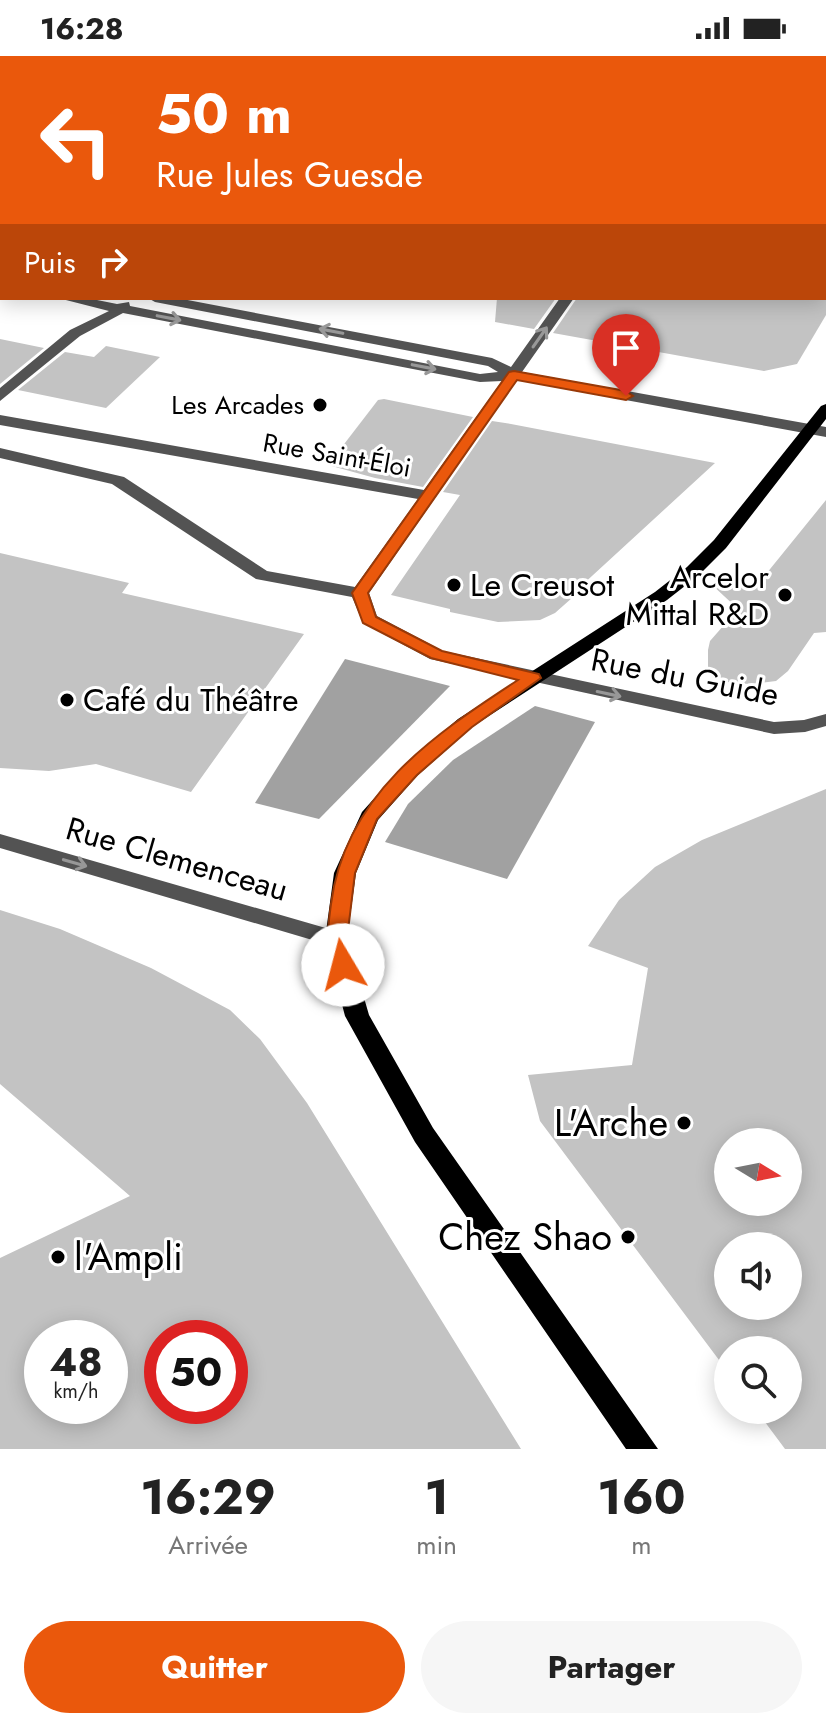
<!DOCTYPE html>
<html lang="fr">
<head>
<meta charset="utf-8">
<style>
  body { margin:0; font-family:Jost,sans-serif; background:#f6f6f6; color:#222; height:100vh; display:flex; flex-direction:column; font-size:30px; white-space:nowrap }
  * { box-sizing:border-box; margin:0 }
  p { font-size:26px; color:#767676 }
  .icon { flex:none; width:44px; height:44px; fill:none; stroke:currentColor; stroke-width:2; stroke-linecap:round; stroke-linejoin:round }
  .map { position:relative; height:1393px; overflow:hidden }
  .sheet { display:flex; flex-direction:column; background:#fff; flex:1 }
  .sheet>* { flex:none }
  .top-card { position:absolute; left:0px; top:0px; width:826px; height:244px; box-shadow:0 4px 20px #0003; background:#ea580c; color:#fff; overflow:hidden }
  .needle { width:52px; rotate:100deg }
  .fabs { position:absolute; left:714px; top:1072px; display:grid; gap:16px }
  .fabs a { display:grid; place-items:center; width:88px; height:88px; border-radius:50%; background:#fff; box-shadow:0 4px 20px #0003; font-size:40px }
  .speed { position:absolute; left:24px; top:1264px; display:flex; gap:16px; font-size:40px; font-weight:700; text-align:center }
  .speed>* { display:grid; place-content:center; width:104px; height:104px; border-radius:50%; background:#fff; box-shadow:0 4px 20px #0003; line-height:1 }
  .speed small { font-size:20px; font-weight:400 }
  .speed .limit { border:12px solid #d22; background:#fff; color:#111 }
  .pin { position:absolute; display:grid; place-items:center; width:68px; height:68px; color:#fff; margin:-82px -34px; border-radius:50% 50% 50% 0; rotate:-45deg; box-shadow:0 0 8px #0007 }
  .pin .icon { rotate:45deg }
  .me { position:absolute; width:88px; margin:-44px; rotate:352deg; stroke-linejoin:round; filter:drop-shadow(0 0 6px #0008) }
  .turn { display:flex; align-items:center; gap:28px; height:168px; padding:0 24px; font-size:36px }
  .turn .icon { width:104px; height:104px; stroke-width:2.5 }
  .turn b { display:block; font-size:56px; line-height:68px }
  .then { display:flex; align-items:center; height:76px; padding:0 24px; background:#0003; gap:16px; font-size:30px }
  .eta { display:flex; justify-content:space-evenly; align-items:center; height:136px; text-align:center }
  .eta b { font-size:48px; font-weight:700; line-height:56px }
  .primary-button { display:flex; gap:16px; margin-top:auto; padding:16px 24px }
  .primary-button a { flex:1; height:92px; border-radius:48px; background:#ea580c; color:#fff; font-size:32px; font-weight:700; line-height:92px; text-align:center }
  .primary-button a+a { background:#f6f6f6; color:#222 }
  .status { display:flex; justify-content:space-between; align-items:center; height:56px; padding:0 40px; background:#fff; direction:ltr }
  .status svg { height:22px; fill:currentColor }
  .map>svg:first-child { display:block }
  .water { fill:#a1a1a1 }
  .building { fill:#c3c3c3; fill-rule:evenodd }
  .lines { fill:none; stroke-linecap:round; stroke-linejoin:round }
  .minor { fill:#535353; fill-rule:evenodd }
  .major { fill:#000; fill-rule:evenodd }
  .oneway { stroke:#989898 }
  .route { fill:#ea580c; stroke:#983908; stroke-width:2 }
  .poi-dot { fill:#000; stroke:#fff; stroke-width:3 }
  .labels { text-anchor:middle; stroke-width:6; stroke-linejoin:round; paint-order:stroke }
  .far-poi-label { font-size:26px; fill:#000; stroke:#fff; text-anchor:end }
  .far-street-label { font-size:26px; fill:#000; stroke:#fff }
  .poi-label { font-size:32px; fill:#000; stroke:#fff; text-anchor:start }
  .street-label { font-size:32px; fill:#000; stroke:#fff }
  .near-poi-label { font-size:38px; fill:#000; stroke:#fff; text-anchor:end }
</style>
</head>
<body>
<div class="status"><b>16:28</b><svg viewBox="0 0 49 12"><path d="M0 12V9h3v3zM5 12V6h3v6zM10 12V3h3v9zM15 12V0h3v12zM26 1h20v11H26zM47 4h2v5h-2z"/></svg></div>
<div class="map">
<svg width="826" height="1393" viewBox="0 0 826 1393">
  <rect width="100%" height="100%" fill="#fff"/>
  <g class="water">
    <polygon points="345,603 450,630 319,763 255,747"/>
    <polygon points="535,650 595,666 507,823 385,786 408,748 453,704"/>
  </g>
  <g class="building">
    <polygon points="497,242 556,242 534,273 495,266"/>
    <polygon points="577,242 826,242 826,259 797,308 764,315 553,277"/>
    <polygon points="0,283 44,292 0,328"/>
    <polygon points="106,290 160,301 106,352 18,334 65,296 94,301"/>
    <polygon points="384,343 473,361 423,431 375,422 328,409 378,344"/>
    <polygon points="492,365 511,368 715,407 580,531 581,534 555,557 540,564 498,566 450,556 450,553 391,539 460,439 443,436"/>
    <polygon points="826,444 826,576 814,577 788,615 776,625 751,628 730,627 720,621 708,613 708,594 710,585 738,553 710,527 758,528"/>
    <polygon points="0,497 129,527 122,537 304,578 191,736 96,708 49,715 0,712"/>
    <path d="M826,733V1393H785L756,1354H788V1294H728V1316L540,1065L528,1019L632,1009L648,912L588,890L619,844L655,811L702,784ZM728,1086H788V1146H728ZM728,1190H788V1250H728Z"/>
    <path d="M0,854L60,873L151,912L230,954L260,983L307,1047L521,1393H0V1202L130,1140L0,1028ZM42,1282H110V1350H42ZM162,1282H230V1350H162Z"/>
  </g>
  <g class="lines">
    <g class="minor">
      <polygon points="297,0 310,0 311,2 298,2"/>
      <polygon points="632,0 695,0 696,2 633,2"/>
      <rect x="824" y="3" width="2" height="6"/>
      <rect x="0" y="85" width="2" height="8"/>
      <rect x="824" y="99" width="2" height="8"/>
      <rect x="0" y="209" width="2" height="8"/>
      <rect x="824" y="224" width="2" height="8"/>
      <rect x="0" y="226" width="2" height="8"/>
      <polygon points="58,242 87,242 117,248 129,246 130,250 480,318 498,316 488,310 155,246 148,242 177,242 492,302 511,311 560,242 574,242 522,316 826,371 826,381 517,324 369,537 377,560 443,595 774,666 804,664 826,658 826,670 805,676 774,678 430,603 363,567 352,541 256,523 112,428 0,402 0,392 124,421 267,515 355,531 418,443 0,369 0,359 424,434 502,325 480,326 123,257 80,280 0,345 0,332 70,274 109,255"/>
      <polygon points="0,778 336,875 344,877 347,883 344,889 336,891 0,792"/>
    </g>
    <polygon class="major" points="826,348 826,363 726,492 699,519 667,544 472,671 417,720 378,764 356,817 347,883 369,959 433,1072 658,1393 626,1393 415,1086 345,960 325,883 334,817 362,756 403,710 458,663 655,536 687,511 714,484 821,350"/>
  </g>
  <defs><path id="oneway-shaft" d="M-6 0H5M1.5-3L5.5 0L1.5 3" fill="none" stroke-width="1.6" stroke-linecap="round" stroke-linejoin="round" transform="scale(2)"/></defs>
  <g class="oneway">
    <use href="#oneway-shaft" transform="translate(169 262) rotate(11)"/>
    <use href="#oneway-shaft" transform="translate(331 275) rotate(-169)"/>
    <use href="#oneway-shaft" transform="translate(540 281) rotate(-55)"/>
    <use href="#oneway-shaft" transform="translate(424 311) rotate(11)"/>
    <use href="#oneway-shaft" transform="translate(609 638) rotate(12)"/>
    <use href="#oneway-shaft" transform="translate(75 807) rotate(16)"/>
  </g>
  <path class="route" d="M514,315L626,335L633,340L626,344L517,324L368,537L376,561L442,595L539,618L541,622L472,671L417,719L377,763L355,817L347,883L354,909L351,914H336C324,892 328,871 331,848C345,739 432,680 518,624L431,602L363,567L352,537L509,316Z"/>
  <g class="poi-dot">
    <circle cx="320" cy="349" r="8"/>
    <circle cx="454" cy="529" r="8"/>
    <circle cx="785" cy="539" r="8"/>
    <circle cx="67" cy="644" r="8"/>
    <circle cx="684" cy="1067" r="8"/>
    <circle cx="628" cy="1181" r="8"/>
    <circle cx="58" cy="1201" r="8"/>
  </g>
  <g class="labels">
    <g class="far-poi-label">
      <text x="304" y="358">Les Arcades</text>
    </g>
    <g class="far-street-label">
      <text transform="translate(337 399) rotate(10)" y="9">Rue Saint-Éloi</text>
    </g>
    <g class="poi-label">
      <text x="769" y="532" text-anchor="end">Arcelor<tspan x="769" dy="37">Mittal R&amp;D</tspan></text>
      <text x="470" y="540">Le Creusot</text>
      <text x="83" y="655">Café du Théâtre</text>
    </g>
    <g class="street-label">
      <text transform="translate(685 621) rotate(11)" y="11">Rue du Guide</text>
      <text transform="translate(177 803) rotate(16)" y="11">Rue Clemenceau</text>
    </g>
    <g class="near-poi-label">
      <text x="668" y="1080">L'Arche</text>
      <text x="612" y="1194">Chez Shao</text>
      <text x="74" y="1214" text-anchor="start">l'Ampli</text>
    </g>
  </g>
</svg>
<div class="fabs">
<a><svg class="needle" viewBox="-14 -14 28 28"><path d="M0-13l5 13h-10z" fill="#e53935"/><path d="M0 13l5-13h-10z" fill="#767676"/></svg></a>
<a><svg class="icon" aria-label="sound" viewBox="0 0 24 24"><path d="M4 9h4l5-4v14l-5-4H4zM17 9q2 3 0 6"/></svg></a>
<a><svg class="icon" aria-label="search" viewBox="0 0 24 24"><circle cx="10" cy="10" r="6"/><path d="M15 15l6 6"/></svg></a>
</div>
<div class="speed"><div>48<small>km/h</small></div><div class="limit">50</div></div>
<div class="pin" style="left:626px;top:340px;background:#d93025"><svg class="icon" aria-label="arrive" viewBox="0 0 24 24"><path d="M6 21V4h12l-3 4 3 4H6"/></svg></div>
<svg class="me" style="left:343px;top:909px" viewBox="-20 -20 40 40"><circle r="19" fill="#fff"/><path d="M0-13L10 11 0 6-10 11z" fill="#ea580c"/></svg>
<div class="top-card">
<div class="turn"><svg class="icon" aria-label="left" viewBox="0 0 24 24"><path d="M17 20v-9H6M10 6l-5 5 5 5"/></svg><div><b>50 m</b>Rue Jules Guesde</div></div>
<div class="then">Puis<svg class="icon" aria-label="right" viewBox="0 0 24 24"><path d="M7 20v-9h11M14 6l5 5-5 5"/></svg></div>
</div>
</div>
<section class="sheet">
<div class="eta">
<div><b>16:29</b><p>Arrivée</p></div>
<div><b>1</b><p>min</p></div>
<div><b>160</b><p>m</p></div>
</div>
<div class="primary-button"><a>Quitter</a><a>Partager</a></div>
</section>
</body>
</html>
